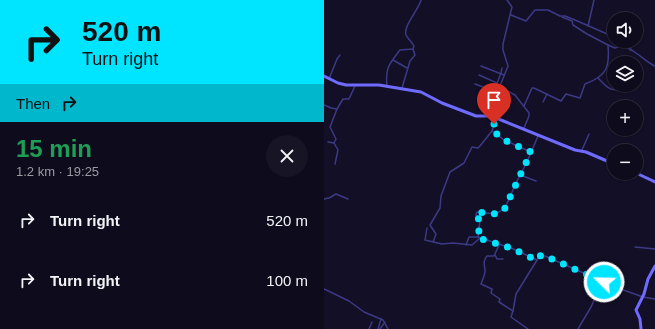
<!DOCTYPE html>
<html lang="en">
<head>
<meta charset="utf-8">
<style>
  body { margin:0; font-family:Helvetica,sans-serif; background:#171425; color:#f1f3f6; height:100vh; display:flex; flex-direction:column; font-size:15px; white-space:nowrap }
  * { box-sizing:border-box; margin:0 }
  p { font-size:13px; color:#9b9ba3 }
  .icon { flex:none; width:22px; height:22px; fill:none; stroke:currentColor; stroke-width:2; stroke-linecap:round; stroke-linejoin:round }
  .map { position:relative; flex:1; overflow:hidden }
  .drawer { display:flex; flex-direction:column; background:#0e0b1c; width:324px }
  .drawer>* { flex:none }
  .banner { background:#00e5ff; color:#111; overflow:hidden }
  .tools { position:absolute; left:283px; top:12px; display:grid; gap:8px }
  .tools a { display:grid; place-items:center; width:36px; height:36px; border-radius:50%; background:#0e0b1c; box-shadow:0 1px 3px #0004,0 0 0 1px #2e2b3b; font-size:20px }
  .pin { position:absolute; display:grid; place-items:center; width:34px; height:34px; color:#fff; margin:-41px -17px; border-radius:50% 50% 50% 0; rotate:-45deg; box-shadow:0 0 4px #0007 }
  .pin .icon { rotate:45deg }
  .me { position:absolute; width:44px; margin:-22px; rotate:293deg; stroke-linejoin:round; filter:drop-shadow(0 0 3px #0008) }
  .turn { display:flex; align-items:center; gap:14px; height:84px; padding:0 16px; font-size:18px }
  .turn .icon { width:52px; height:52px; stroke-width:2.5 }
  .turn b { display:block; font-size:28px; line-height:34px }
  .then { display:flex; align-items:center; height:38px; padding:0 16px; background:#0003; gap:8px; font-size:15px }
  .round { display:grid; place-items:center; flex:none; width:42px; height:42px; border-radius:21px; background:#171425 }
  .summary { display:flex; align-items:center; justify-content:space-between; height:68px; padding:0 16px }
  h1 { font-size:24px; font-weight:800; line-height:30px; color:#1e9e55 }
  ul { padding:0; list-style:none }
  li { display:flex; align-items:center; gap:12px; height:60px; padding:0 16px }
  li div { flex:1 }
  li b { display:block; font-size:15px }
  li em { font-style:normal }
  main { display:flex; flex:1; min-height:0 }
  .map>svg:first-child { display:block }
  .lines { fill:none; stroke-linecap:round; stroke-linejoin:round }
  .street { stroke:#3d3a85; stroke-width:1.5 }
  .secondary { stroke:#6f6bff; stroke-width:3 }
  .route { stroke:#00e5ff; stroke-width:7; stroke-dasharray:0 12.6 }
</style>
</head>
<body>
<main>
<section class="drawer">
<div class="banner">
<div class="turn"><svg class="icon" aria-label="right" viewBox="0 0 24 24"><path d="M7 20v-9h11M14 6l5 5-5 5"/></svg><div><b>520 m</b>Turn right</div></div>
<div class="then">Then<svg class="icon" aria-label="right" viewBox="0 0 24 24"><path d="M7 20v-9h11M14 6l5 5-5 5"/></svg></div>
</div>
<div class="summary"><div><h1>15 min</h1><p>1.2 km · 19:25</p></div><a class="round"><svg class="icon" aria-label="close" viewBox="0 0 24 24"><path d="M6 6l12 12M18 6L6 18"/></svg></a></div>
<ul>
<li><svg class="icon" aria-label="right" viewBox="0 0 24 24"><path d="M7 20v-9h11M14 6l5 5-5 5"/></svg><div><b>Turn right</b></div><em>520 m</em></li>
<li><svg class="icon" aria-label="right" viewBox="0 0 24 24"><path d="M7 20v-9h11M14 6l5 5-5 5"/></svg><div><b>Turn right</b></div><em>100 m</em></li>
</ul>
</section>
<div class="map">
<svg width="331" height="329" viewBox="0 0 331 329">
  <rect width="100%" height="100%" fill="#130f26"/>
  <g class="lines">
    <g class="street">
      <polyline points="183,0 188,7 179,44 179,50 184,66 176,86 178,88 191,95 205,113 205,116 200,128"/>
      <polyline points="187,15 202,21 211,10 224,10 236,16 241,16 251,20 290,37"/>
      <polyline points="264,26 270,0"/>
      <polyline points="312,36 314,29"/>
      <path d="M296,41C300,48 306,48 312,53C318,57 324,63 331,66"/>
      <polyline points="284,45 291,48 299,45"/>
      <polyline points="306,50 310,41"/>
      <polyline points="69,60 83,68"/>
      <polyline points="157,66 180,75"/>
      <polyline points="155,75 173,83"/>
      <path d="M274,78C280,84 284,90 293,90"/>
      <polyline points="5,79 13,59 16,55"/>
      <polyline points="151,84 170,91 177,73 178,68"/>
      <path d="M63,87C61,68 65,64 76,50L89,49L90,46C88,42 84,39 82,35C79,26 95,9 97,0"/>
      <polyline points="78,88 86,61 91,55 89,49"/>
      <polyline points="219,102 223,94"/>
      <polyline points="0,105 7,108 13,109 19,99 25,99 31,86"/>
      <path d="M200,106L208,88H210L237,101L242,94L256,98L261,84C283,76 286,67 284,45L263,34L249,25L248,21L238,17"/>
      <polyline points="168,131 180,140 207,152"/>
      <polyline points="214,136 203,162 192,183 181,208 172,214 153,212 152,215 156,220 154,237 187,248 211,259 213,260 217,255 221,256 291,287 319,297 331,299"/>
      <polyline points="4,142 10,143 12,139 6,127 13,109"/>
      <polyline points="10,143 14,150 11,164"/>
      <polyline points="258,150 265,134"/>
      <polyline points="196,175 212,181"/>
      <polyline points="0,199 5,198 12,194 24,199"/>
      <polyline points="103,228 101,240 118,244 129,243 148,245 156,238"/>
      <polyline points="109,242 112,234 106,225 116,208 117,196 126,172 140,163 148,147 154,148 156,146 168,131 172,119"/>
      <polyline points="142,245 145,237 154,237"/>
      <path d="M175,245L170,256H163C158,262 161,265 161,271C161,275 158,281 157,284L168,289L167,293L176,299L175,302L189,311L187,317L204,329"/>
      <polyline points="311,247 331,249"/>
      <polyline points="171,255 173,259 179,259"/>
      <polyline points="0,289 25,301 40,312 59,320 64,329"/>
      <polyline points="189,311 192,294 213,260"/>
      <polyline points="45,329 48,322"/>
      <polyline points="54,329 57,319"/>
      <polyline points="56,329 61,322"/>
      <polyline points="254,329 267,307 282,274"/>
    </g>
    <g class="secondary">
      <polyline points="0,76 14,83 22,85 55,85 97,92 118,103 152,116 167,116 251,150 262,152 290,164"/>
      <polyline points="312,173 331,182"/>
      <polyline points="317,329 316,319 312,310 320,294 324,279 331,266"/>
    </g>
  </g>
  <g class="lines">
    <polyline class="route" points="170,124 168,130 180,140 207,152 180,210 172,214 153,212 152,214 156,222 154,238 187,248 210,259 213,260 217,255 221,256 280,282"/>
  </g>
</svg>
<div class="tools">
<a><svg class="icon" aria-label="sound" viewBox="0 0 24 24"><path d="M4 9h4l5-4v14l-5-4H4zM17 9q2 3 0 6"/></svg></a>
<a><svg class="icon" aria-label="layers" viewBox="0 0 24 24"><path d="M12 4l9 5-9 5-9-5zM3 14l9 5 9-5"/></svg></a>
<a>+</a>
<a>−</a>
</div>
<div class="pin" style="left:170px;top:124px;background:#d93025"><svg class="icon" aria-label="arrive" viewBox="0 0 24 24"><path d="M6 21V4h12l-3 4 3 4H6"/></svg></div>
<svg class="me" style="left:280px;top:282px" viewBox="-20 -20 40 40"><circle r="17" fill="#00e5ff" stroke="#fff" stroke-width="3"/><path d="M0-11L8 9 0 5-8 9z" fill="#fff"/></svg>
</div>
</main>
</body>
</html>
